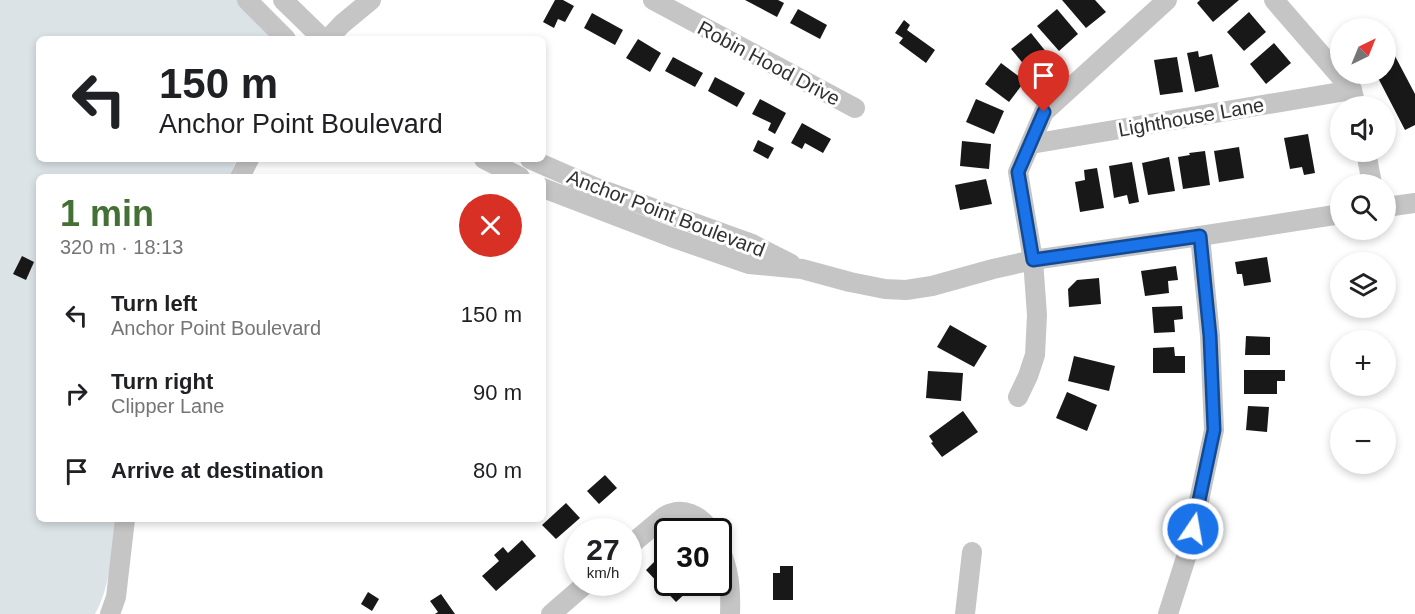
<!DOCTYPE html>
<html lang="en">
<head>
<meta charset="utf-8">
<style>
  body { margin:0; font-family:Arial,sans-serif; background:#f6f6f6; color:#202124; height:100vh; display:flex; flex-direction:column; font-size:22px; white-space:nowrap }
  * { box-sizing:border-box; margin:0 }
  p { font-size:20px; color:#757577 }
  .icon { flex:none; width:33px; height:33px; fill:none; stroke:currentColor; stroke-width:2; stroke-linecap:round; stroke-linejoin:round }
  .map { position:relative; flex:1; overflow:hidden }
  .drawer { position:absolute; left:36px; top:174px; width:510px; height:348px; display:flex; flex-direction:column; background:#fff; border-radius:9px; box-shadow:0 3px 9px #0003 }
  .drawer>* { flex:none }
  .hud { position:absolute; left:36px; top:36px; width:510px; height:126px; border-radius:9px; box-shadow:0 3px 9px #0003; background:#fff; color:#202124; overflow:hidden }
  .needle { width:39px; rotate:43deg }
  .tools { position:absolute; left:1330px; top:18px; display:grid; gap:12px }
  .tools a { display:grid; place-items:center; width:66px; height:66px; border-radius:50%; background:#fff; box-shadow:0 3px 9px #0003; font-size:30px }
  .speed { position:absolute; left:564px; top:518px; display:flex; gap:12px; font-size:30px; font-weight:700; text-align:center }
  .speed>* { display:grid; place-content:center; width:78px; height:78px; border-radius:50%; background:#fff; box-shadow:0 3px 9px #0003; line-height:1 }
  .speed small { font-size:15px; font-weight:400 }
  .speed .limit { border:3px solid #111; border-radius:9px; background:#fff; color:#111 }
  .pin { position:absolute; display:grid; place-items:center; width:51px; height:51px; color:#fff; margin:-62px -26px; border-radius:50% 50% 50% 0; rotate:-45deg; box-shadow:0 0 6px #0007 }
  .pin .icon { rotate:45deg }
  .me { position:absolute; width:66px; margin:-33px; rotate:12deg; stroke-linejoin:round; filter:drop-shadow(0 0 4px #0008) }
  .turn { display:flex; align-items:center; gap:21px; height:126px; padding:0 24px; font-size:27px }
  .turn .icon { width:78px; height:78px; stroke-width:2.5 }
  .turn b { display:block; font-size:42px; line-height:51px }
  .round { display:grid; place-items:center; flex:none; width:63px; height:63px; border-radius:32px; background:#f6f6f6 }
  .summary { display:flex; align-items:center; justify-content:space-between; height:102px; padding:0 24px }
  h1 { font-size:36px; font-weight:800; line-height:45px; color:#447035 }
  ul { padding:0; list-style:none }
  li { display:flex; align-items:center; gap:18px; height:78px; padding:0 24px }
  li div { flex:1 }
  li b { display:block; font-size:22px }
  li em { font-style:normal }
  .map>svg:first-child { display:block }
  .green { fill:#dbe3e7 }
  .building { fill:#181818 }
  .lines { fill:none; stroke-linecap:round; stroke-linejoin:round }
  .minor { stroke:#c5c5c5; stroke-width:20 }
  .route-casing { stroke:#114b97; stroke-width:15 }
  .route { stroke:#1a73e8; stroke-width:10 }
  .labels { text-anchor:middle; stroke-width:6; stroke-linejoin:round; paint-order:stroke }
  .street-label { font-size:20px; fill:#313131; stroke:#fff }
</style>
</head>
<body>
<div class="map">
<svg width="1415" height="614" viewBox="0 0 1415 614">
  <rect width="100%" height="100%" fill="#fff"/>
  <path class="green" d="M0,0H238L276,39H39V159H237L229,177H39V519H115C112,550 111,586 95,614H0Z"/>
  <g class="building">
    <polygon points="555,0 563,0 574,6 565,22 558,19 554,28 543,22"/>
    <polygon points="745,0 778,0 784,3 777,17"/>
    <polygon points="1062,0 1095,0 1106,12 1086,28"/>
    <polygon points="1200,0 1239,0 1213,22 1197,3"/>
    <polygon points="798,9 827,25 820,39 790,23"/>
    <polygon points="1057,9 1078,34 1059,51 1037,26"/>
    <polygon points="1249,12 1266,32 1244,51 1227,32"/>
    <polygon points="592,13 623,30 615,45 584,28"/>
    <polygon points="904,20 910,25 907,30 935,50 926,63 899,43 903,38 895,33"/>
    <polygon points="1031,33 1051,58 1032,74 1011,49"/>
    <polygon points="638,39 661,53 650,72 626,58"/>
    <polygon points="1274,43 1291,63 1266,84 1250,64"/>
    <polygon points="1198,51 1199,57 1212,54 1219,87 1195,92 1187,53"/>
    <polygon points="1395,56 1415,94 1415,125 1405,130 1376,74 1386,74 1386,61"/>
    <polygon points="673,57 703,73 695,87 665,71"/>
    <polygon points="1177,57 1183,92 1160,95 1154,60"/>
    <polygon points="1001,63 1025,81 1009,102 985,84"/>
    <polygon points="715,77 745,93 737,107 708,91"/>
    <polygon points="760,99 786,113 775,134 768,130 771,123 752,114"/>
    <polygon points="976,99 1004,111 994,134 966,122"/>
    <polygon points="802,123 831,139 823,153 805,143 802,149 791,143"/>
    <polygon points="1308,134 1315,173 1304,175 1302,167 1290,169 1284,138"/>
    <polygon points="758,140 774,148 768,159 753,151"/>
    <polygon points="962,141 991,144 989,169 960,166"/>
    <polygon points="1239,147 1244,178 1219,182 1214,151"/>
    <polygon points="1205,151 1210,185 1183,189 1178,157 1190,155 1189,153"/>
    <polygon points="1169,157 1175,191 1148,195 1142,163"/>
    <polygon points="1132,162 1139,202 1129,204 1127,195 1114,198 1109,166"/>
    <polygon points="1097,168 1104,208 1080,212 1075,182 1085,180 1084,170"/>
    <polygon points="986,179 992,204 960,210 955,185"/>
    <polygon points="22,256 34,262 26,280 13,274"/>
    <polygon points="1267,257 1271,282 1244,286 1242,274 1237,274 1235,262"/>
    <polygon points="1176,266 1178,280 1168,281 1169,293 1145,296 1141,271"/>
    <polygon points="1099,278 1101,304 1069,307 1068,289 1077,280"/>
    <polygon points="1182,306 1183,319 1174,320 1175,332 1154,333 1152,307"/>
    <polygon points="950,325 987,346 974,367 937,347"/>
    <polygon points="1246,336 1270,337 1270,355 1245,355"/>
    <polygon points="1174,347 1175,356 1185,356 1185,373 1153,373 1153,348"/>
    <polygon points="1074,356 1115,366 1109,391 1068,381"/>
    <polygon points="1244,370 1285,370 1285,381 1277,381 1277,394 1244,394"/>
    <polygon points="928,371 963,373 961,401 926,398"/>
    <polygon points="1067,392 1097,405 1087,431 1056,418"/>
    <polygon points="1248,406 1269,407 1267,432 1246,430"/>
    <polygon points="963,411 978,432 942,457 931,443 933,442 929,436"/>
    <polygon points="605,475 617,488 599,504 587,491"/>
    <polygon points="566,503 580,518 556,539 542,525"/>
    <polygon points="522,540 536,556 496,591 482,576 499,561 494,555 503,547 508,553"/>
    <polygon points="659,557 668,567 668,582 682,582 689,590 676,602 646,570"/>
    <polygon points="780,566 793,566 793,600 773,600 773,573 780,573"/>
    <polygon points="368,592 379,599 372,611 361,604"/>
    <polygon points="441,594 455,614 435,614 438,612 430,601"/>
  </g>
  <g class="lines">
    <g class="minor">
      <polyline points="247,0 286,39"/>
      <polyline points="283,0 323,39"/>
      <polyline points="653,0 855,108"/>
      <polyline points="1274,0 1352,90 1356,106"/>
      <polyline points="328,39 342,24 371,0"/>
      <polyline points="1031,144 1352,90"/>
      <polyline points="1366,152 1372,184"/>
      <polyline points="484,159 520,177"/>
      <polyline points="530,159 594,187 752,244 791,264"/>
      <polyline points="240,177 249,159"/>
      <polyline points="543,188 671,237 749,264 802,269 850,282 885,289 906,290 932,286 993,269 1033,260 1200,236 1341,214"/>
      <polyline points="1386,207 1415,203"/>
      <polyline points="1018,397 1028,376 1035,355 1037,315 1033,260 1018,172 1044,112 1167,0"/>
      <path d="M718,544C729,569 731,587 730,614"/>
      <path d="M628,547L665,516C683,506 700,515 711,531"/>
      <polyline points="110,614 116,597 125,519"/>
      <polyline points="551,614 588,582"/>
      <polyline points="965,614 972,552"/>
      <polyline points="1168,614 1189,548 1214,430 1210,336 1200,236"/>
    </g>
  </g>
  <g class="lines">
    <g class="route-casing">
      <polyline id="route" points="1044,112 1018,172 1033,260 1200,236 1210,336 1214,430 1193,529"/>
    </g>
    <use href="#route" class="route"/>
  </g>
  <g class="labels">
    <g class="street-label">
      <text transform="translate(769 63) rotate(28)" y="7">Robin Hood Drive</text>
      <text transform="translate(1191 117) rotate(-10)" y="7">Lighthouse Lane</text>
      <text transform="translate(666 213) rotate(21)" y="7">Anchor Point Boulevard</text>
    </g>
  </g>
</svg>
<div class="tools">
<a><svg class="needle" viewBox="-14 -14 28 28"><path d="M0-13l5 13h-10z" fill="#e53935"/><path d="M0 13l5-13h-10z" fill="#757577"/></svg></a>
<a><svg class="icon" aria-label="sound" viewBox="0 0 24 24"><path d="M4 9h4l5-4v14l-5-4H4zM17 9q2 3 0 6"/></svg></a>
<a><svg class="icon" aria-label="search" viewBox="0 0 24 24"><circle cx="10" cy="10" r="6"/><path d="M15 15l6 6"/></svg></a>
<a><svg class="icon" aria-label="layers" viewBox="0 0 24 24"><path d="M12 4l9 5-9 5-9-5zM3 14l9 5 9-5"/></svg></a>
<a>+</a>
<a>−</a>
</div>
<div class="speed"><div>27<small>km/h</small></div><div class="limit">30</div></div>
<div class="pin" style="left:1044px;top:112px;background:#d93025"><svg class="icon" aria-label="arrive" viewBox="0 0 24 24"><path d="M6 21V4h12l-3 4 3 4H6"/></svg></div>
<svg class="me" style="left:1193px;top:529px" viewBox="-20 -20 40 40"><circle r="17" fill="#1a73e8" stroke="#fff" stroke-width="3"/><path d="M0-11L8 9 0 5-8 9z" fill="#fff"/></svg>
<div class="hud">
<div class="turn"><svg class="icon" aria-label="left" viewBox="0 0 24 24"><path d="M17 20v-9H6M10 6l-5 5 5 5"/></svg><div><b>150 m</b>Anchor Point Boulevard</div></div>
</div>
<section class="drawer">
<div class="summary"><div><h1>1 min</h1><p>320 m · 18:13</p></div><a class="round" style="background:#d93025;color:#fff"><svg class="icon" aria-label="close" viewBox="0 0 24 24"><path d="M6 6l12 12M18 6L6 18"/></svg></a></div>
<ul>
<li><svg class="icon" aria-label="left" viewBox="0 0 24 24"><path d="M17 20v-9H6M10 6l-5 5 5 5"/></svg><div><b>Turn left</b><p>Anchor Point Boulevard</p></div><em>150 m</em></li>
<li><svg class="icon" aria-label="right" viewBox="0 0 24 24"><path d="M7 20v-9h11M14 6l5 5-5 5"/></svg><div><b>Turn right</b><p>Clipper Lane</p></div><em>90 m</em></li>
<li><svg class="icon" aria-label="arrive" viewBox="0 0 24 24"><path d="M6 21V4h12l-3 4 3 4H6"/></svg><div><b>Arrive at destination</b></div><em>80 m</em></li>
</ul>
</section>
</div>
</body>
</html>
